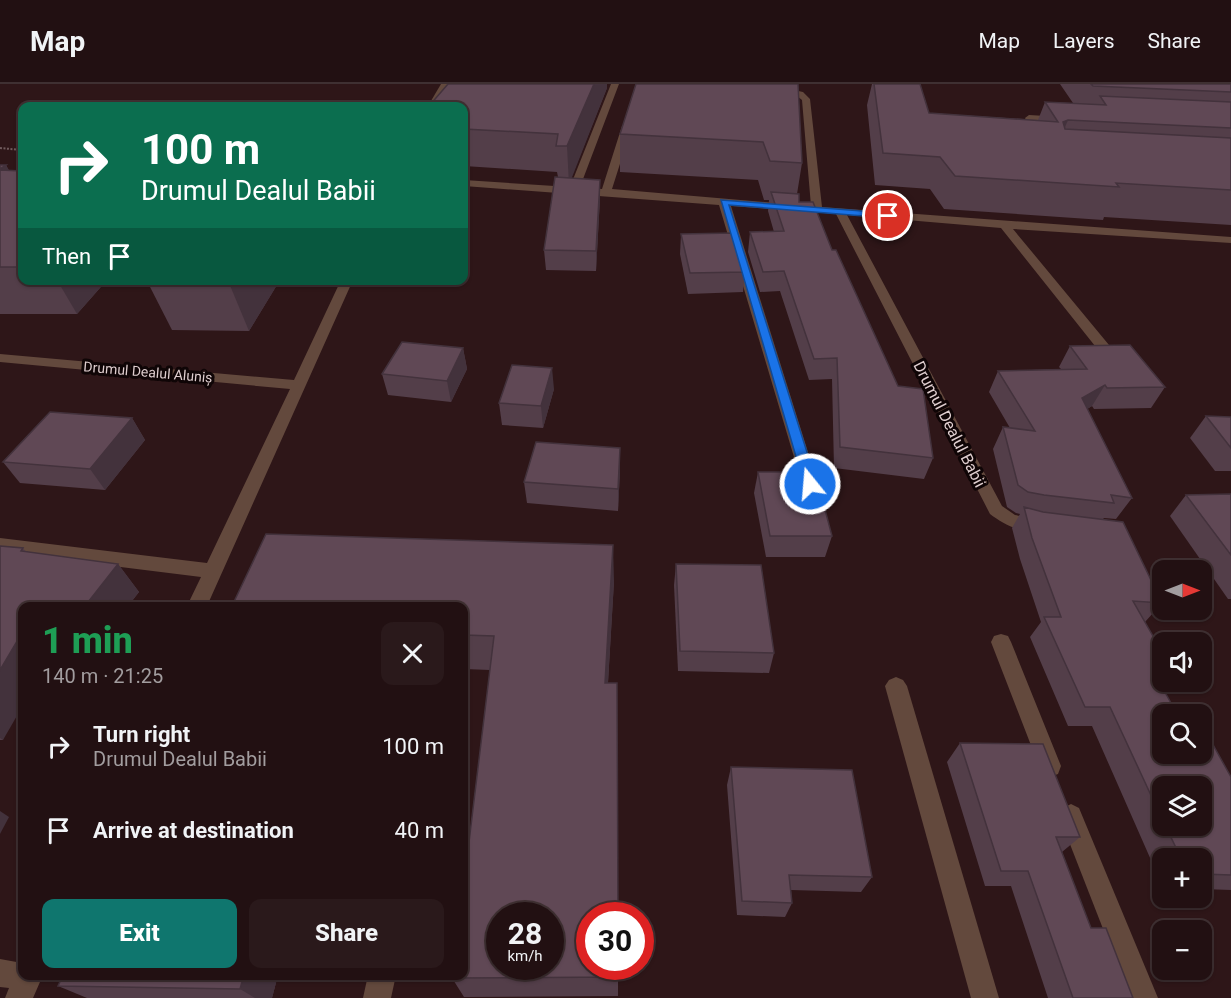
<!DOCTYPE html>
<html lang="en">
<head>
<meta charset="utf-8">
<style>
  body { margin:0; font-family:Roboto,sans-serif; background:#2a191b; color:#f1f3f6; height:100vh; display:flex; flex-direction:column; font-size:22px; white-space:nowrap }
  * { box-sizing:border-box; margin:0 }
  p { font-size:20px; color:#a29d9f }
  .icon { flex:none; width:33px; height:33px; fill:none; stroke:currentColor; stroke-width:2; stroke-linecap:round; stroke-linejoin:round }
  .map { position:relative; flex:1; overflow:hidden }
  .side { position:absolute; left:18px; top:518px; width:450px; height:378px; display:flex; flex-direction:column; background:#221012; border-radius:12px; box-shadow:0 2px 4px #0004,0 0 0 2px #3f3032 }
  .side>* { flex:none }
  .top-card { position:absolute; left:18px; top:18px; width:450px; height:183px; border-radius:12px; box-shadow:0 2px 4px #0004,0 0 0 2px #3f3032; background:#0b6e4f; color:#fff; overflow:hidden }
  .needle { width:39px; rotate:90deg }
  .controls { position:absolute; left:1152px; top:476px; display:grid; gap:12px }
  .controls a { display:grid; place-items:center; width:60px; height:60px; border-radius:12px; background:#221012; box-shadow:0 2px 4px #0004,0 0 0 2px #3f3032; font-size:30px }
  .speed { position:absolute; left:486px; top:818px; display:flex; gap:12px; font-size:30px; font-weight:700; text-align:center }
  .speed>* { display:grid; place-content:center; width:78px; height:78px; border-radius:50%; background:#221012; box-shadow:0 2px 4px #0004,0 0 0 2px #3f3032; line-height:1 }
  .speed small { font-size:15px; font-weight:400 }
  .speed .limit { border:9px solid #d22; background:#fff; color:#111 }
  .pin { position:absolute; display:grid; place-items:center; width:51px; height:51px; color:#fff; margin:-26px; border:3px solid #fff; border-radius:50%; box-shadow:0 2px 6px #0007 }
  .me { position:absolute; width:66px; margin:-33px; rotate:343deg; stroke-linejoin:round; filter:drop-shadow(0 0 4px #0008) }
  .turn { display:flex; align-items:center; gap:21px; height:126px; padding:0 24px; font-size:27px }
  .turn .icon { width:78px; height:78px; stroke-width:2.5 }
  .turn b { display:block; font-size:42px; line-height:51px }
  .then { display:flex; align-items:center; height:57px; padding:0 24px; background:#0003; gap:12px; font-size:22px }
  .round { display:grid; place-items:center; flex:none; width:63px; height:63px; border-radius:12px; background:#2a191b }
  .summary { display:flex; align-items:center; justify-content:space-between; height:102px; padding:0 24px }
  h1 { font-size:36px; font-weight:800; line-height:45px; color:#1e9e55 }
  .action { display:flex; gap:12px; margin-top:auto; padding:12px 24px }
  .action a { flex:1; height:69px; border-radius:12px; background:#0f766e; color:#fff; font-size:24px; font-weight:800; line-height:69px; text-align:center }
  .action a+a { background:#2a191b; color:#f1f3f6 }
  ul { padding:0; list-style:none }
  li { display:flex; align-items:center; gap:18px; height:84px; padding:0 24px }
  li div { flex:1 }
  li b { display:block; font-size:22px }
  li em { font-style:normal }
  header { display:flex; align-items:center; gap:36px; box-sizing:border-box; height:84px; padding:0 30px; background:#221012; border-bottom:2px solid #3f3032 }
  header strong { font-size:28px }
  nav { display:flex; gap:33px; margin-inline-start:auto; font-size:21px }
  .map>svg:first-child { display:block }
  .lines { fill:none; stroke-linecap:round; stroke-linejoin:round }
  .path { stroke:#705b5d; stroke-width:2; stroke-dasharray:2 1.5; stroke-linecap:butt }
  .minor { fill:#63493d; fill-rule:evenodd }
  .wall { fill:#533e49; fill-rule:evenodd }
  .shaded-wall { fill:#43323c }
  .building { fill:#604855; stroke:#43323c; stroke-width:1.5; fill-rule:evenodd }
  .route { fill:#1a73e8; stroke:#114b97; stroke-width:1.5 }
  .labels { text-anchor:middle; stroke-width:6; stroke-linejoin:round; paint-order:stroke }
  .far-street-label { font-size:14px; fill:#dfcecf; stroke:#0f0506 }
  .street-label { font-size:16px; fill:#dfcecf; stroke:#0f0506 }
</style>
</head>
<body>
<header>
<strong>Map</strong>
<nav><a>Map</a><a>Layers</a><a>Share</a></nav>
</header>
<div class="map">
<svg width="1231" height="914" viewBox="0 0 1231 914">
  <rect width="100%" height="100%" fill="#2e1618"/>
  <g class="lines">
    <polyline class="path" points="0,64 22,66"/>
    <g class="minor">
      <polygon points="441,0 449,0 436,22 428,22"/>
      <path d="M611,0H619L580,103L602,105L622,42L627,39L632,42L612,105L811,122L802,16L797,12L772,7L771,5L775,2L803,8L810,15L822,123L1231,153V159L1013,145L1109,261L1111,264L1109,267H1099L1001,144L847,131L1002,422L1015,431L1045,437L1048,442L1045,447C1027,452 1004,441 990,430L836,130L731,122L818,400L816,404H804L802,400L719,121L464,102V96L570,103Z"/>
      <polygon points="1029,31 1063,33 1068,36 1063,39 1026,36 1025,34"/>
      <polygon points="341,196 353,196 207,522 187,522 201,493 0,468 0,454 207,479 290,305 0,278 0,270 294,296"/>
      <polygon points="1001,550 1008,552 1011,558 1061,682 1058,690 1050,693 1042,690 1039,682 991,558 994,552"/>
      <polygon points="896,593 903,596 907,602 999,914 971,914 885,602 889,596"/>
      <polygon points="1071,720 1079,724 1158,914 1130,914 1059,732 1063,724"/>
      <polygon points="0,875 22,879 22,891 43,891 33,914 5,914 9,904 0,903"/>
      <polygon points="368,891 396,891 391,914 363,914"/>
    </g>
  </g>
  <g class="wall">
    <polygon points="448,0 607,0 607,4 571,94 600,96 600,114 596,187 546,186 544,166 558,93 557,88 464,82 464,22"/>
    <polygon points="798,0 802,79 797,110 799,118 832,166 933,374 924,395 834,384 832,295 809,296 780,207 760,208 748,168 750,148 774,148 768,127 769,116 764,116 758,96 620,88 620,50"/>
    <polygon points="872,0 920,0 929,29 1038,36 1045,18 1073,19 1060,0 1231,0 1231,141 1104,133 1103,136 944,125 930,105 875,101 867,21"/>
    <polygon points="0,81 6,81 9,87 22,87 22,196 107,196 77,230 0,230"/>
    <polygon points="681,150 745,188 743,208 688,210 680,170"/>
    <polygon points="150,196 280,196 249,247 172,246 148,199"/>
    <path d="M1070,262L1165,303L1151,324L1094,325L1092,322L1087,325L1132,414L1116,435L1104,434L1103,435L1162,519L1145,538L1162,568V597H1168L1162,603V669L1231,693V806L1202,805V774H1162V801L1092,642H1068L1030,553L1041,538L1020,475L1012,444L1020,430L1016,429L1007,423L993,365L1003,343L1010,344L989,308L998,287L1061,285L1059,283ZM1162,702L1202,741H1162Z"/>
    <polygon points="463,264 467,285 451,318 388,311 382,290"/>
    <polygon points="554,305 543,344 502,341 499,319"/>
    <polygon points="1206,332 1231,333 1231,387 1215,387 1190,354"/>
    <polygon points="132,334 145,356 105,406 20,399 3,378"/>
    <polygon points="620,386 618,427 527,419 524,398"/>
    <polygon points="758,388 832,452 825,473 766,473 754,409"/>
    <polygon points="1231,410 1231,515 1228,515 1170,432 1186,411"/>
    <polygon points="0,462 23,464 26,468 118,480 139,508 128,522 22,522 3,656 0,656"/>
    <polygon points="676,480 774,569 769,589 678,587 674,501"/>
    <polygon points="614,497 608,599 618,882 618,912 464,913 452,894 490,586 464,585 464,522"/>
    <polygon points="960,659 1080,753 1062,768 1091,844 1133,914 1048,914 1011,802 985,802 947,678"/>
    <polygon points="731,683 872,793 861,808 791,806 792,819 785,833 737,831 727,701"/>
    <polygon points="63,891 278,891 272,914 87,914 58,902"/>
  </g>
  <g class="shaded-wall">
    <polygon points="594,0 607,0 607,4 569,101 567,62"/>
    <polygon points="1068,36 1055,67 1063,38"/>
    <polygon points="6,81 22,109 0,89 0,85"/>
    <polygon points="600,96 600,114 596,187 596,167"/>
    <polygon points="57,196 107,196 77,230"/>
    <polygon points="231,196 280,196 249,247 229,199"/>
    <polygon points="463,264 467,285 451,318 447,297"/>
    <polygon points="552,284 554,305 543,344 541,322"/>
    <polygon points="1105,301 1092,322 1070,336 1082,314"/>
    <polygon points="132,334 145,356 105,406 90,385"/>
    <polygon points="620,364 620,386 618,427 618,405"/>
    <polygon points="613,461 614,497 606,632 605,599"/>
    <polygon points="118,480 139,508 128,522 85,522"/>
    <polygon points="22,549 22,623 3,656 0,654 0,586"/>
    <polygon points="0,727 9,733 0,750"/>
    <polygon points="244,891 278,891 272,914 255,914 240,905"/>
  </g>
  <g class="building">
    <polygon points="448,0 594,0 567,62 556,62 558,50 464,45 464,22 429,22"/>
    <polygon points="636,0 798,0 802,79 770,77 763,58 620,50"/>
    <polygon points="874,0 920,0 929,29 1058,38 1045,18 1106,21 1100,12 1231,18 1231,44 1068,36 1063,38 1065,45 1231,54 1231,106 1116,99 1119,103 955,92 940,73 883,69"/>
    <polygon points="1091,0 1231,0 1231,8 1093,2"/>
    <polygon points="0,81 6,81 0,85"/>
    <polygon points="0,86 22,87 22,183 0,183"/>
    <polygon points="555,93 600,96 596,167 544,166"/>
    <polygon points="771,108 799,110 799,118 813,118 832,166 836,166 898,302 923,305 933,374 840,363 837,274 814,275 784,187 763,188 750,148 784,147"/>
    <polygon points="733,149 745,188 690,189 681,150"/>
    <polygon points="150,196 231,196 229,199 148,199"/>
    <polygon points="402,258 463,264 447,297 382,290"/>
    <polygon points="1130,261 1165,303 1107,304 1105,301 1082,314 1132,414 1111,411 1114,419 1044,411 1028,408 1018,401 1003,343 1035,347 998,287 1087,285 1070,262"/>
    <polygon points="512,281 552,284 541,322 499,319"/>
    <polygon points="50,328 132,334 90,385 3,378"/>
    <polygon points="1206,332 1231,333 1231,364"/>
    <polygon points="536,358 620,364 618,405 524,398"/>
    <polygon points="758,388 815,388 832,452 770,452"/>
    <polygon points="1231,410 1231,471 1186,411"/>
    <polygon points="1024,423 1043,428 1123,438 1162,519 1133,517 1162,568 1162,590 1155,590 1177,630 1162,630 1162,669 1202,669 1202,659 1212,659 1231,693 1231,791 1202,790 1202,774 1181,774 1165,741 1202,741 1202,702 1162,702 1162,735 1110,623 1085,623 1044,533 1061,533 1032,454"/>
    <path d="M266,450L613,461L605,599H617L618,831H590V882H618V893L452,894V891H464V799L494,552L464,551V522H232ZM500,831H550V882H500Z"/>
    <polygon points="0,462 23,464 21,467 118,480 85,522 65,522 41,519 39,522 22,522 22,549 0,586"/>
    <polygon points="676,480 761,481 774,569 680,567"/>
    <polygon points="960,659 1043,660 1080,753 1056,753 1091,844 1106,844 1133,914 1073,914 1028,787 1001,787"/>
    <polygon points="731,683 852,686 872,793 789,791 792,819 742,817"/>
    <polygon points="63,891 244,891 240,905 58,902"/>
  </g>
  <polygon class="route" points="721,116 888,129 892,132 888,134 729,121 817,400 815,403 806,403 804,400"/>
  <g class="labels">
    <g class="far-street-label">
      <text transform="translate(148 288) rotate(5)" y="5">Drumul Dealul Aluniș</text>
    </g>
    <g class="street-label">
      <text transform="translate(950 340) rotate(63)" y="6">Drumul Dealul Babii</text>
    </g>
  </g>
</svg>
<div class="controls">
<a><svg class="needle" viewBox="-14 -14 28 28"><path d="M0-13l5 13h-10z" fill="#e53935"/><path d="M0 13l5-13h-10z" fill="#a29d9f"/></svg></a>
<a><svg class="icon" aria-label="sound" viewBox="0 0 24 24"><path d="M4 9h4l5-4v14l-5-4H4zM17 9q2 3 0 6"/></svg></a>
<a><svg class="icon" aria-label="search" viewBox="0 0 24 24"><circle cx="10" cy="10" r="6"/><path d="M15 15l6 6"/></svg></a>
<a><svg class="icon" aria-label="layers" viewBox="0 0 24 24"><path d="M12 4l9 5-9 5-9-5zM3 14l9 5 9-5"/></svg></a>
<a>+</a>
<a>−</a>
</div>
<div class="speed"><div>28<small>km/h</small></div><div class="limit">30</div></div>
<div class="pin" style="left:888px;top:132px;background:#d93025"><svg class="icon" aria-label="arrive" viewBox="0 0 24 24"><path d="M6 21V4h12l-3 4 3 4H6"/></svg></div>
<svg class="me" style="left:810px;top:400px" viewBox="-20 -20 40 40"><circle r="17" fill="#1a73e8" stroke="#fff" stroke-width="3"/><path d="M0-11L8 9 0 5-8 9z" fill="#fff"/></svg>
<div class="top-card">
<div class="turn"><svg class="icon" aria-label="right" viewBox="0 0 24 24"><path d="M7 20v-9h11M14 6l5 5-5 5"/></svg><div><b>100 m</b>Drumul Dealul Babii</div></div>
<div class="then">Then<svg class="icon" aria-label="arrive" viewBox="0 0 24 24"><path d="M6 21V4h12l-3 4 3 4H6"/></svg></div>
</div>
<section class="side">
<div class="summary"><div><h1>1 min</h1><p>140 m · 21:25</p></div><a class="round"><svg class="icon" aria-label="close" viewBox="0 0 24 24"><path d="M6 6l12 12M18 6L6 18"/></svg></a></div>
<ul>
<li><svg class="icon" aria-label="right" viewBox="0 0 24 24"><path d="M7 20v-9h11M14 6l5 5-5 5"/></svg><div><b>Turn right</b><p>Drumul Dealul Babii</p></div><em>100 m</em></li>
<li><svg class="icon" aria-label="arrive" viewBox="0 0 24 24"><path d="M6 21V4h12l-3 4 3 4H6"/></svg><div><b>Arrive at destination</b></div><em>40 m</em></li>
</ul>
<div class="action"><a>Exit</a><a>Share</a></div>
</section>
</div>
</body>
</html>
